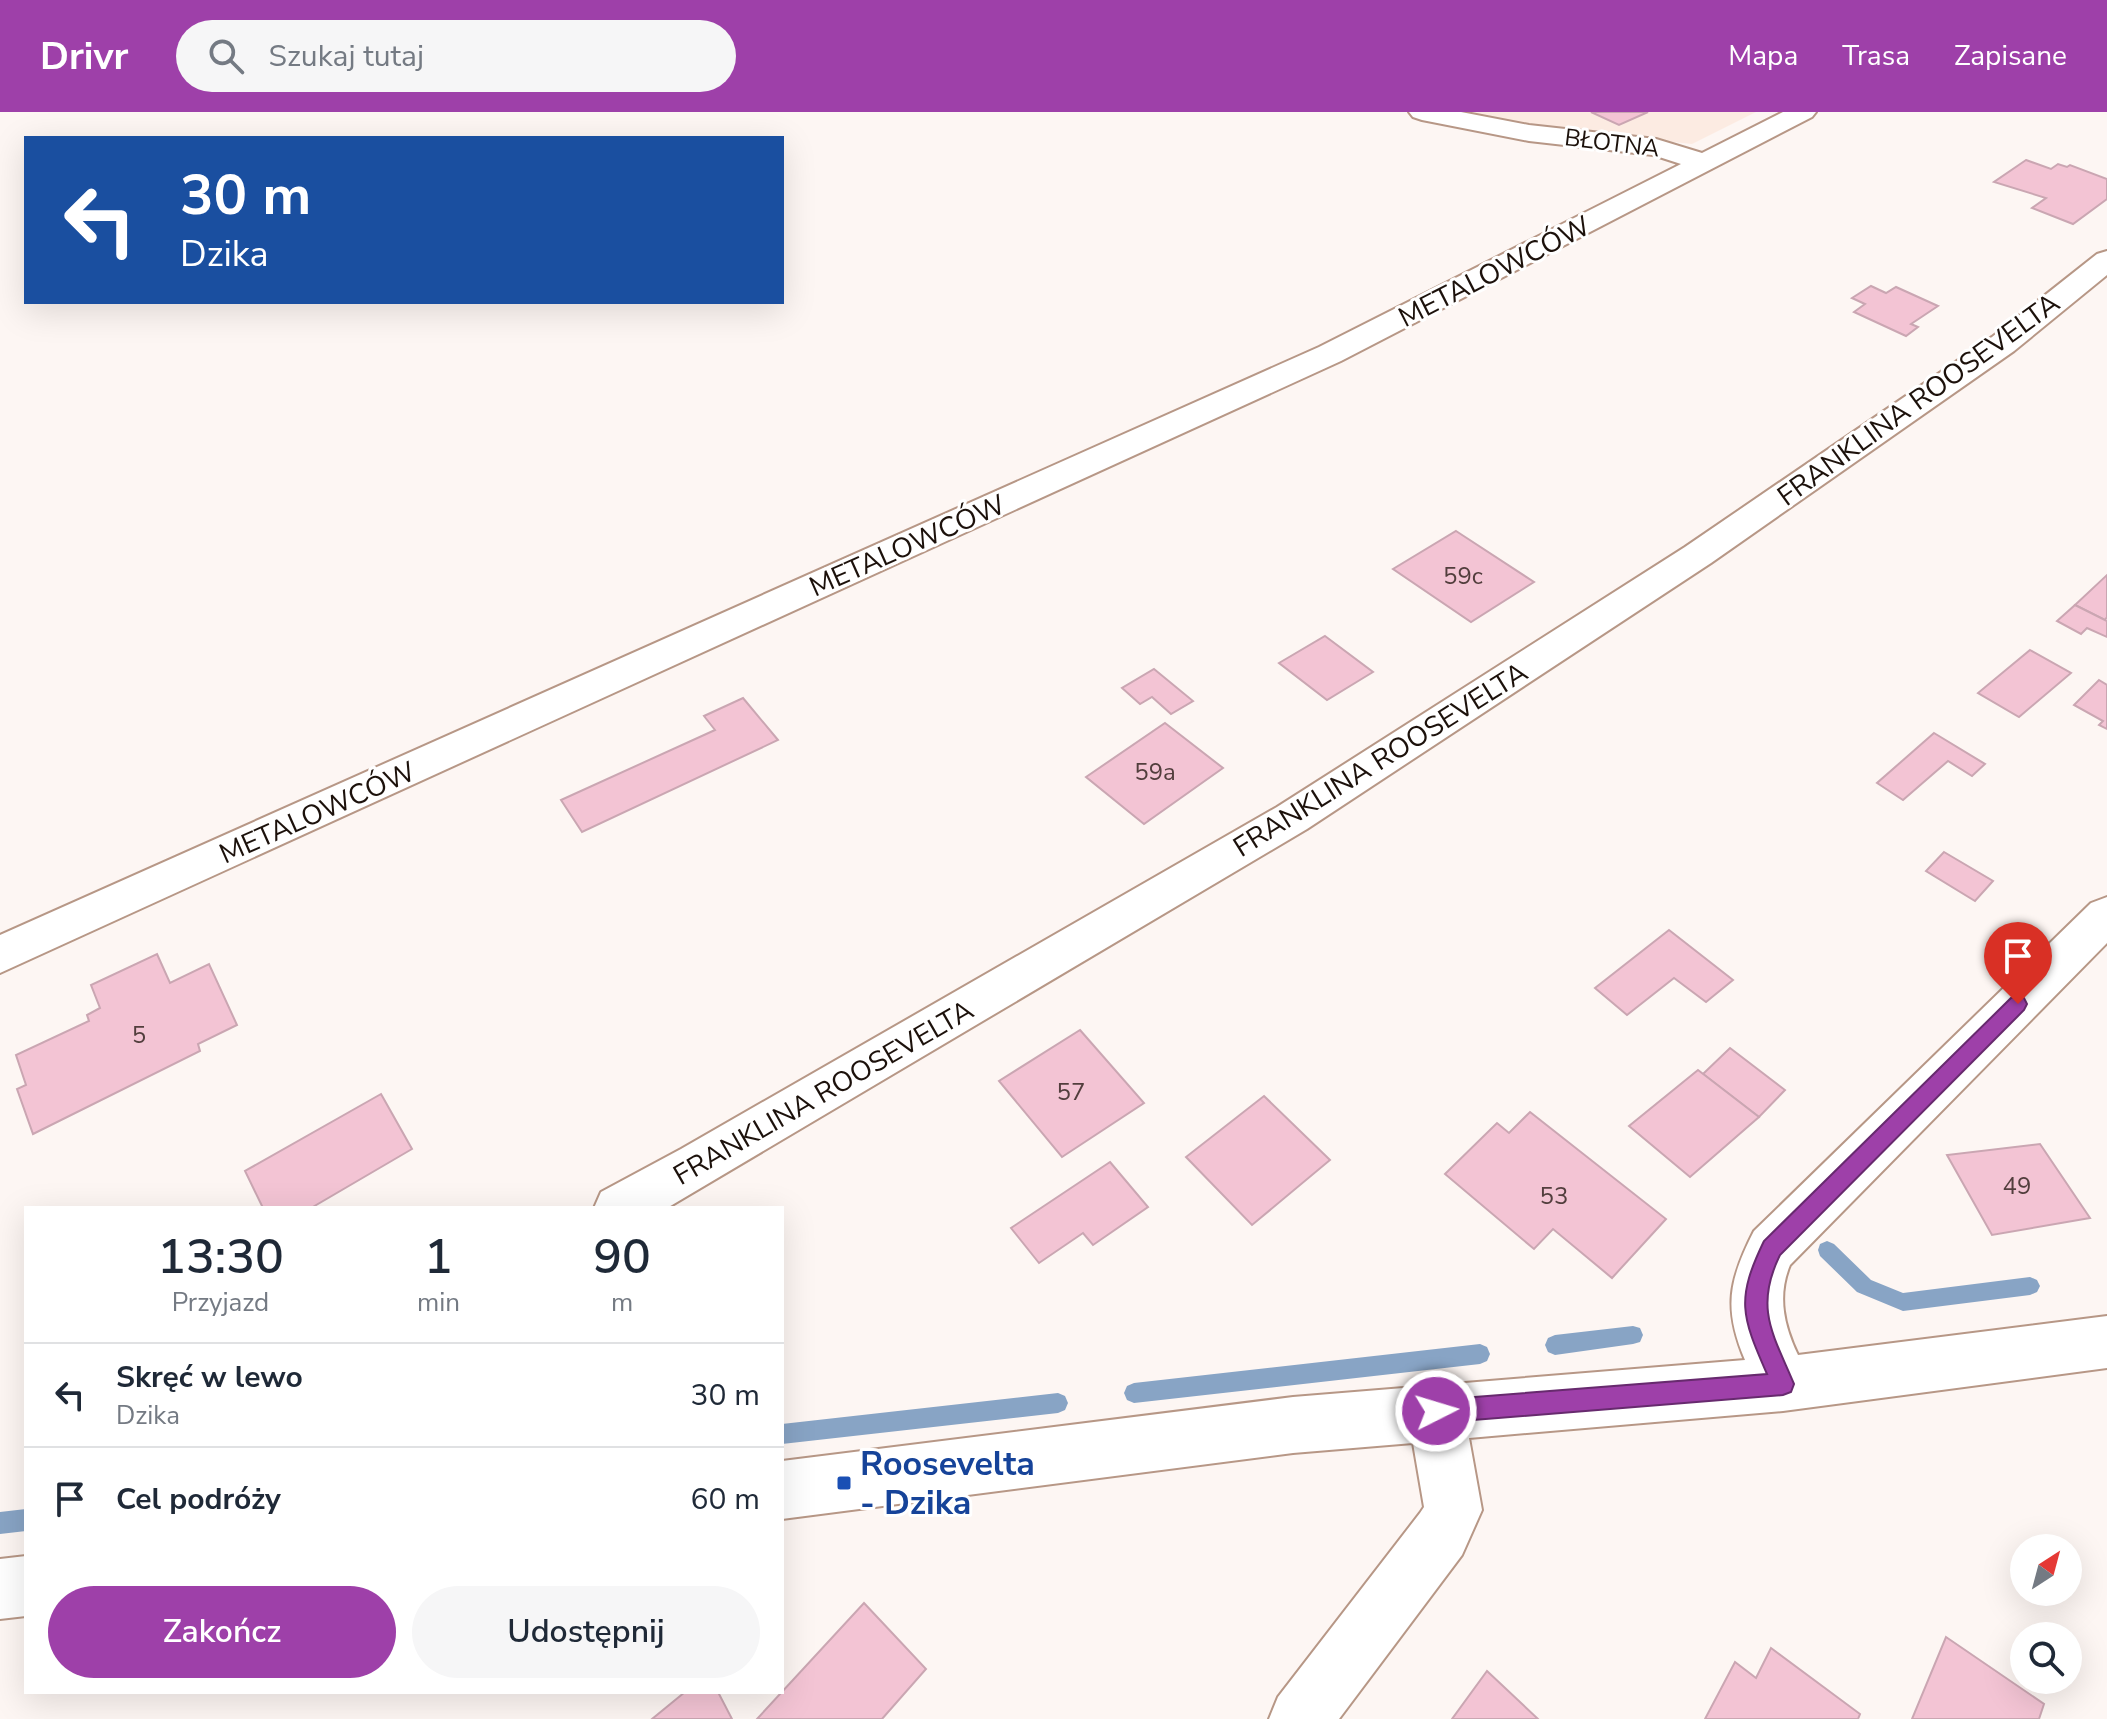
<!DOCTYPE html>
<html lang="pl">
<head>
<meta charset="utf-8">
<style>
  body { margin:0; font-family:"Nunito Sans",sans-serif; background:#f6f6f7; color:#1f2937; height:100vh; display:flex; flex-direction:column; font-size:30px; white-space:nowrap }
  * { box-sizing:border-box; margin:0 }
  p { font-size:26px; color:#747a83 }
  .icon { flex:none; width:44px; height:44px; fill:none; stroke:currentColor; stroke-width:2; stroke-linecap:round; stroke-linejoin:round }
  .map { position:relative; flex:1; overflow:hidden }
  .panel { position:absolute; left:24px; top:1094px; width:760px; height:488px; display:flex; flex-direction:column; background:#fff; border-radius:0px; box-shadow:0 8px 32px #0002 }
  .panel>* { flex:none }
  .guide { position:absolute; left:24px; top:24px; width:760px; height:168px; border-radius:0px; box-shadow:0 8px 32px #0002; background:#1a4fa0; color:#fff; overflow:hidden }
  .needle { width:52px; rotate:36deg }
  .buttons { position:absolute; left:2010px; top:1422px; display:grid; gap:16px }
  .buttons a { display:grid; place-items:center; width:72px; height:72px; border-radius:50%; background:#fff; box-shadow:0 8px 32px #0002; font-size:40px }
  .pin { position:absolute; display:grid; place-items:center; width:68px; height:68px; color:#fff; margin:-82px -34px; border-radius:50% 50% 50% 0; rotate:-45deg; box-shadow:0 0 8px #0007 }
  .pin .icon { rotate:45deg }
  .me { position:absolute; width:88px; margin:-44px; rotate:85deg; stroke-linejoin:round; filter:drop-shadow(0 0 6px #0008) }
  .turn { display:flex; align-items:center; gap:28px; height:168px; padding:0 24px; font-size:36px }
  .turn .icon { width:104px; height:104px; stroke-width:2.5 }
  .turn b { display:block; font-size:56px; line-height:68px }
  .eta { display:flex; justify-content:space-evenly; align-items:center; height:136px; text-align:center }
  .eta b { font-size:48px; font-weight:600; line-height:56px }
  .action { display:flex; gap:16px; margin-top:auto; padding:16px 24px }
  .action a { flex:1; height:92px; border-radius:48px; background:#9e40a9; color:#fff; font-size:32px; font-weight:600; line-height:92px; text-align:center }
  .action a+a { background:#f6f6f7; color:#1f2937 }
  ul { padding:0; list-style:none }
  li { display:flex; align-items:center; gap:24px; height:104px; padding:0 24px; border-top:2px solid #e0e1e3 }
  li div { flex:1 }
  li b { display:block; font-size:30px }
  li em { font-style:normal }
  header { display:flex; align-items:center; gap:48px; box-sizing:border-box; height:112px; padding:0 40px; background:#9e40a9; color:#fff }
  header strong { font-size:38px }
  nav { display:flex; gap:44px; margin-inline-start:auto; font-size:28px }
  .search { width:560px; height:72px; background:#f6f6f7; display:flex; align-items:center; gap:20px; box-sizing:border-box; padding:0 28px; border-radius:44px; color:#747a83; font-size:30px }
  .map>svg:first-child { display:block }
  .built { fill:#fcebe2 }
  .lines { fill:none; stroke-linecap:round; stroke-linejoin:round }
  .stream { fill:#88a4c5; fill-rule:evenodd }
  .building { fill:#f3c4d4; stroke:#caa6b2; stroke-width:2 }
  .minor-casing { stroke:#b79786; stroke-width:4 }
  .minor { fill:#fff; fill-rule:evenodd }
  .route { fill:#9e40a9; stroke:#672a6e; stroke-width:2 }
  .transit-dot { fill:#1a4fb4; stroke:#fff; stroke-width:3 }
  .labels { text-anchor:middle; stroke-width:6; stroke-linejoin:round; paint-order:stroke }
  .far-street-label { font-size:24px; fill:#1c110b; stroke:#fff }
  .number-label { font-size:24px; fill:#523e3d }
  .street-label { font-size:28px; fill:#1c110b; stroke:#fff }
  .near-transit-label { font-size:34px; font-weight:bold; fill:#164399; stroke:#fff; text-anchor:start }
</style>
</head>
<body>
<header>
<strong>Drivr</strong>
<div class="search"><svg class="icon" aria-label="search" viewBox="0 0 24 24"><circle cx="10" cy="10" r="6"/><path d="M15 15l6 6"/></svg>Szukaj tutaj</div>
<nav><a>Mapa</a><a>Trasa</a><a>Zapisane</a></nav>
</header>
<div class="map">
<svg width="2107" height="1607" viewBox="0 0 2107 1607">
  <rect width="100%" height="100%" fill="#fdf6f3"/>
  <polygon class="built" points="1454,0 1756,0 1692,32 1517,13"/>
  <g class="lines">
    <g class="stream">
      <polygon points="1827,1129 1834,1132 1871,1168 1903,1181 2030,1165 2037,1168 2040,1174 2037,1180 2030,1183 1903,1199 1857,1180 1820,1144 1818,1138 1820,1132"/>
      <polygon points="1633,1214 1640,1216 1643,1223 1640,1230 1633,1232 1555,1243 1548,1240 1545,1233 1548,1226 1555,1223"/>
      <polygon points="1480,1232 1487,1235 1490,1242 1487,1249 1480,1252 1134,1291 1127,1288 1124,1281 1127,1274 1134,1271"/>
      <polygon points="1058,1281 1065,1284 1068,1291 1065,1298 1058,1301 782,1332 782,1312"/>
      <polygon points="26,1397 26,1419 0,1422 0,1400"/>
    </g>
  </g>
  <g class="building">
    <polygon points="1591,0 1648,0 1619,13"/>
    <polygon points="2026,48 2051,57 2058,52 2067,55 2070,53 2107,67 2107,87 2073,112 2032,96 2046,86 1994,70"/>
    <polygon points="1871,174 1886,181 1896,175 1938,194 1911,212 1918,215 1906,224 1854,200 1865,192 1852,186"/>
    <polygon points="1456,419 1534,470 1471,510 1393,457"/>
    <polygon points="2107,463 2107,505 2105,508 2075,493"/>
    <polygon points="2075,493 2107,509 2107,525 2087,516 2081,522 2057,509"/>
    <polygon points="1325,524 1373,560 1327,588 1279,551"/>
    <polygon points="2030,538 2071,561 2019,605 1978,581"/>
    <polygon points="1154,557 1193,589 1171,602 1152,585 1140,592 1122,576"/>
    <polygon points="2099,568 2107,573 2107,617 2099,613 2103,609 2074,593"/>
    <polygon points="743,586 778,628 582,720 561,688 715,618 704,604"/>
    <polygon points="1165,611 1223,656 1144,712 1086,665"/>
    <polygon points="1934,621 1985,652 1972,664 1948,649 1903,688 1877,671"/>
    <polygon points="1944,740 1993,769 1975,789 1926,759"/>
    <polygon points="1669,818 1733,868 1706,890 1674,866 1627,903 1595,876"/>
    <polygon points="157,842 170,871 209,852 237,913 198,932 200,939 33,1022 17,977 26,973 16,943 89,909 87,903 100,896 91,873"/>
    <polygon points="1080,918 1144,991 1062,1045 999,969"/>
    <polygon points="1730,936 1785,978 1759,1005 1703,962"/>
    <polygon points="1698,958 1759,1005 1690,1065 1629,1014"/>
    <polygon points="381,982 412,1037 311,1096 263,1096 245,1059"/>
    <polygon points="1264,984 1330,1048 1252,1113 1186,1045"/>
    <polygon points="1530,1000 1666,1107 1612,1166 1553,1117 1534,1137 1445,1062 1497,1011 1509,1021"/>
    <polygon points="2040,1032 2090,1106 1992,1123 1947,1043"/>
    <polygon points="1110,1050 1148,1095 1093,1133 1083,1121 1039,1151 1011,1116"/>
    <polygon points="864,1491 926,1557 882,1607 757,1607"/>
    <polygon points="1946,1525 2044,1592 2039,1607 1912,1607"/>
    <polygon points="1771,1536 1860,1602 1858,1607 1705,1607 1735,1550 1756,1566"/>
    <polygon points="1487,1559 1538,1607 1452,1607"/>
    <polygon points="685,1580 718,1580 732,1607 652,1607"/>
  </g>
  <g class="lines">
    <g class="minor-casing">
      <g id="minor">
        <polygon points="1409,0 1461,0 1529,13 1656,27 1702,41 1783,0 1816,0 1812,5 1341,249 0,861 0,823 1319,235 1681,52 1653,43 1529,29 1422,8 1413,5"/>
        <polygon points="2107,139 2107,163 2014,239 1711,451 1307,717 667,1096 594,1096 601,1080 681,1037 1277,695 1685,435 1992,225 2097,142"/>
        <path d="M2107,785V831L1790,1153C1777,1184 1784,1214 1798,1243L2107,1204V1256L1783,1299L1469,1326L1482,1398L1462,1443L1339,1607H1269L1278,1585L1420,1401L1424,1395L1413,1331L1293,1341L782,1407V1349L1293,1285L1745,1248C1723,1196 1729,1168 1754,1119L2091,791Z"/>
        <polygon points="26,1444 26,1504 0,1507 0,1447"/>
      </g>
    </g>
    <use href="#minor" class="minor"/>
  </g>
  <path class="route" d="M2018,884L2024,886L2027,892L2024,898L1780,1143C1754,1196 1773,1222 1794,1272L1791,1280L1783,1283L1436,1311L1428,1307L1424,1299L1428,1291L1436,1288L1767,1262C1741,1203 1736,1187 1764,1129L2011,886Z"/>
  <rect class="transit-dot" x="836" y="1363" width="16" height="16" rx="4"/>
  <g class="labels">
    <g class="far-street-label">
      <text transform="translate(1612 31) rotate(7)" y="8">BŁOTNA</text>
    </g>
    <g class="number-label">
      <text x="1463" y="472">59c</text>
      <text x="1155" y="668">59a</text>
      <text x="139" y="931">5</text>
      <text x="1071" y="988">57</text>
      <text x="2017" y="1082">49</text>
      <text x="1554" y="1092">53</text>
    </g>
    <g class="street-label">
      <text transform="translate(1494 159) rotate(-27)" y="10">METALOWCÓW</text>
      <text transform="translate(1918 287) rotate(-36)" y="10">FRANKLINA ROOSEVELTA</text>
      <text transform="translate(907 433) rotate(-24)" y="10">METALOWCÓW</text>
      <text transform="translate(1380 647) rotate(-32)" y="10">FRANKLINA ROOSEVELTA</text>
      <text transform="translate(317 700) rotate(-24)" y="10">METALOWCÓW</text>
      <text transform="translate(823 980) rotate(-30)" y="10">FRANKLINA ROOSEVELTA</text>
    </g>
    <g class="near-transit-label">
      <text x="860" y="1363">Roosevelta<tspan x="860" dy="39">- Dzika</tspan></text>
    </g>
  </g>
</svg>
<div class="buttons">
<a><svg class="needle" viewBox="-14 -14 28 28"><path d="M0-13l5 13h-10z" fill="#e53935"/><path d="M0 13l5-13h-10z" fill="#747a83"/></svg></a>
<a><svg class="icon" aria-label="search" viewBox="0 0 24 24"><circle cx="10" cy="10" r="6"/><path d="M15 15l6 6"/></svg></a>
</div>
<div class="pin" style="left:2018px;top:892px;background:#d93025"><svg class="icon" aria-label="arrive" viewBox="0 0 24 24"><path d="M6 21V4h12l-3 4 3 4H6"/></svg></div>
<svg class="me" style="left:1436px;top:1299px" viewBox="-20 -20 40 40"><circle r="17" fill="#9e40a9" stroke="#fff" stroke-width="3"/><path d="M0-11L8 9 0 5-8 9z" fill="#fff"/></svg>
<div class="guide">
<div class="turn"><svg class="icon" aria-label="left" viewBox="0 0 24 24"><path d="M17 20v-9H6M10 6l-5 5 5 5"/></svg><div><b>30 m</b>Dzika</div></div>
</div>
<section class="panel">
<div class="eta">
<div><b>13:30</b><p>Przyjazd</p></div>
<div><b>1</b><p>min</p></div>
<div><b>90</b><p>m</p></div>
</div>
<ul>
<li><svg class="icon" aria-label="left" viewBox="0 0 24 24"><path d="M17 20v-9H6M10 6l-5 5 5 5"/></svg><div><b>Skręć w lewo</b><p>Dzika</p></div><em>30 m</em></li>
<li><svg class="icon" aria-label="arrive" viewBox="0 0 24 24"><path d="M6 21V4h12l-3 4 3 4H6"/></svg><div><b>Cel podróży</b></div><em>60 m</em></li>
</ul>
<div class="action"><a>Zakończ</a><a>Udostępnij</a></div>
</section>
</div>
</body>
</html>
